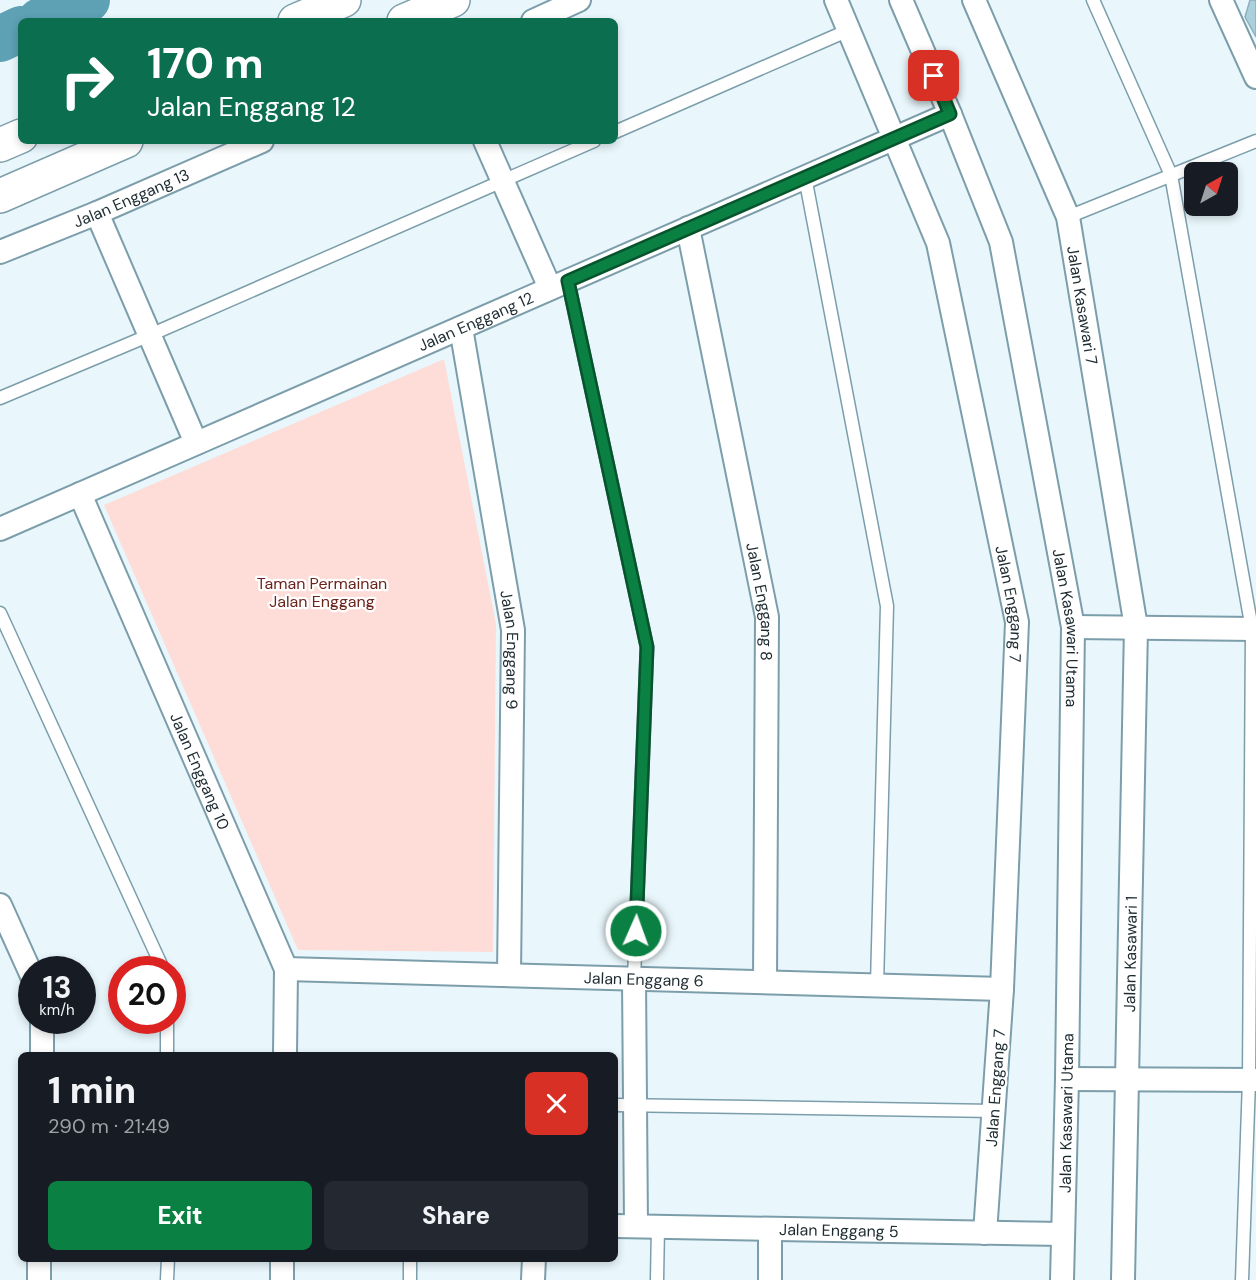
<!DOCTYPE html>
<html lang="en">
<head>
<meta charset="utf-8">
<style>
  body { margin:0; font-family:"DM Sans",sans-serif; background:#242831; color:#f1f3f6; height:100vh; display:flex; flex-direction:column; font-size:22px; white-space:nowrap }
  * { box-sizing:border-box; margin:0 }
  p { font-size:20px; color:#9ea1a6 }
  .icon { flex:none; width:33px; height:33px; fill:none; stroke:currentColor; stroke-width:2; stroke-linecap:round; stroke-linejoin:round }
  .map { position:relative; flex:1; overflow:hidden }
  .drawer { position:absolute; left:18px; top:1052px; width:600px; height:210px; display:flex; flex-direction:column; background:#171b24; border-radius:9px; box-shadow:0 3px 9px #0003 }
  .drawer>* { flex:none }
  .hud { position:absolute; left:18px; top:18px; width:600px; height:126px; border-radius:9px; box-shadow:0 3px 9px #0003; background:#0b6e4f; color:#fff; overflow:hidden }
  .needle { width:39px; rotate:39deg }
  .controls { position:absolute; left:1184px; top:162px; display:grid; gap:12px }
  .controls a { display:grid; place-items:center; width:54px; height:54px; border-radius:9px; background:#171b24; box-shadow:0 3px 9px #0003; font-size:30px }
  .speed { position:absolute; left:18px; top:956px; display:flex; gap:12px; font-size:30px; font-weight:700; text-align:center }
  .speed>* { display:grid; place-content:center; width:78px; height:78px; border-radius:50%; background:#171b24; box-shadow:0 3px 9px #0003; line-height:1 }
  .speed small { font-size:15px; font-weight:400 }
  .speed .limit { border:9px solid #d22; background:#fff; color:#111 }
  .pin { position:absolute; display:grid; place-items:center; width:51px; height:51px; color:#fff; margin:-26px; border-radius:12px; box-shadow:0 3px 9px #0006 }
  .me { position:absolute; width:66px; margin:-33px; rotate:2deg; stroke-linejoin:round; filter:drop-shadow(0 0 4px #0008) }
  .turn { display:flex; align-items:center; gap:21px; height:126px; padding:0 30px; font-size:27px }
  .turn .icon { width:78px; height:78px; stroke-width:2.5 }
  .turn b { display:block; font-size:42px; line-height:51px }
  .round { display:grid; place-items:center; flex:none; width:63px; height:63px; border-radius:9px; background:#242831 }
  .headline { display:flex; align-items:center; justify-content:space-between; height:102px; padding:0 30px }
  h1 { font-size:36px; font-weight:800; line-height:45px }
  .button { display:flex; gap:12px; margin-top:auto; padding:12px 30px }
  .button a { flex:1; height:69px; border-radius:9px; background:#0b8043; color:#fff; font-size:24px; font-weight:800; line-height:69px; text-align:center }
  .button a+a { background:#242831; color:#f1f3f6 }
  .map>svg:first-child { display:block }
  .green { fill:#feddd8 }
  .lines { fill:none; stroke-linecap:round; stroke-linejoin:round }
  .river { stroke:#5ea0b4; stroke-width:46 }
  .building { fill:#abcfdb; stroke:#8db0bc; stroke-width:1.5 }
  .lane-casing { stroke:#7c9eaa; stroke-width:15 }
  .street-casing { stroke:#7c9eaa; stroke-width:26 }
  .secondary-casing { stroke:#7c9eaa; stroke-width:36 }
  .lane { stroke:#fff; stroke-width:12 }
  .street { stroke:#fff; stroke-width:22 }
  .secondary { stroke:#fff; stroke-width:33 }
  .route-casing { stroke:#07532c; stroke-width:15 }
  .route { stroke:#0b8043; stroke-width:10 }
  .labels { text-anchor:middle; stroke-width:4.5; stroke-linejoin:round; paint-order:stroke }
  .street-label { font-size:16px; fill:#1d2b30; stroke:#fff }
  .park-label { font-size:16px; fill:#6b241b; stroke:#fff }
</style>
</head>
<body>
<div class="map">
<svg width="1256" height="1280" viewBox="0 0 1256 1280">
  <rect width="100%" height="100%" fill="#e9f7fc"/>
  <polygon class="green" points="444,359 496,624 493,952 298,950 104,505"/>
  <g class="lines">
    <g class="river">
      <polyline points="40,21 87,0"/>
      <polyline points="0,39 21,29"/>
    </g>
  </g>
  <polygon class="building" points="1250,0 1256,0 1256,37 1245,17"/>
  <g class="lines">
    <g class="lane-casing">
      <g id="lane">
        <polyline points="1093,0 1171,175 1252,629 1249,1080 1242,1280"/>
        <polyline points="615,132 849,30"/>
        <polyline points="805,177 887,606 877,985"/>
        <polyline points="1068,217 1256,141"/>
        <polyline points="568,281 647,647 634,979"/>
        <polyline points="0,398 150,335 594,141"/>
        <polyline points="0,613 163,969"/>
        <polyline points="167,1020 167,1054"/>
        <polyline points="615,1105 994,1111"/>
        <polyline points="167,1280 168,1258"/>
        <polyline points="410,1280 410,1258"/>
        <polyline points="657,1280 658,1227"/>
      </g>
    </g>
    <g class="street-casing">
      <g id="street">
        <path id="s1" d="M836,0L938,243L1017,622L1002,989L985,1233"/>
        <path id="s2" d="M901,0L950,114L1001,242L1073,627L1067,1079L1062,1280"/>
        <path id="s3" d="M974,0L1068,217L1136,627L1123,1280"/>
        <polyline points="1221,0 1256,77"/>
        <polyline points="533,21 579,0"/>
        <polyline points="485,141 550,288"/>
        <polyline points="97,213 196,443"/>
        <path id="s4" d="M688,228L767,617L765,982"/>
        <path id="s5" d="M0,252L97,213L262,141"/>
        <path id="s6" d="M461,328L513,630L509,975"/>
        <path id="s7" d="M80,494L286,969L285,1054"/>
        <path id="s8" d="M0,529L950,114"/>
        <polyline points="1073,627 1256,629"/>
        <polyline points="0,905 32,976"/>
        <path id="s9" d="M286,969L1002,989"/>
        <polyline points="634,979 636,1226"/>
        <polyline points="42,1054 42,1020"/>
        <polyline points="1067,1079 1256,1080"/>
        <path id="s10" d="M615,1226L1063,1234"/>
        <polyline points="39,1280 39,1258"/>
        <polyline points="282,1280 282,1258"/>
        <polyline points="533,1280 534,1258"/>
        <polyline points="770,1280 770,1229"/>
      </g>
    </g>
    <g class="secondary-casing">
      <g id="secondary">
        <polyline points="295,21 344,0"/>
        <polyline points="404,21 453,0"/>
        <polyline points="0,145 21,136"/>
        <polyline points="0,196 126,141"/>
      </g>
    </g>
    <use href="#lane" class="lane"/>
    <use href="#street" class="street"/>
    <use href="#secondary" class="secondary"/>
  </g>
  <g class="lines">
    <g class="route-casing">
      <polyline id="route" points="636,931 647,647 568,281 950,114 934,76"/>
    </g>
    <use href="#route" class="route"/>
  </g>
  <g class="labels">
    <g class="street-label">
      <text dy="6" stroke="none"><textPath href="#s5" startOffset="142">Jalan Enggang 13</textPath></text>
      <text dy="6" stroke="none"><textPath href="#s3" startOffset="326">Jalan Kasawari 7</textPath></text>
      <text dy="6" stroke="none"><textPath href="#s8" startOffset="519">Jalan Enggang 12</textPath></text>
      <text dy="6" stroke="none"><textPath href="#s4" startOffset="381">Jalan Enggang 8</textPath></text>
      <text dy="6" stroke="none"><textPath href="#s1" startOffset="632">Jalan Enggang 7</textPath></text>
      <text dy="6" stroke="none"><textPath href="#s2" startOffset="654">Jalan Kasawari Utama</textPath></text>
      <text dy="6" stroke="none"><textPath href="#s6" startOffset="326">Jalan Enggang 9</textPath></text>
      <text dy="6" stroke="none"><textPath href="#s7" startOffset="302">Jalan Enggang 10</textPath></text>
      <text transform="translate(1130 954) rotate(-89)" y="6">Jalan Kasawari 1</text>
      <text dy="6" stroke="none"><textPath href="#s9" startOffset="358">Jalan Enggang 6</textPath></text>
      <text transform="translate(995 1088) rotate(-86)" y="6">Jalan Enggang 7</text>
      <text transform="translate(1066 1113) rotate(-89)" y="6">Jalan Kasawari Utama</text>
      <text dy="6" stroke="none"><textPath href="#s10" startOffset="224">Jalan Enggang 5</textPath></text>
    </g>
    <g class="park-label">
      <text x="322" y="589">Taman Permainan<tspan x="322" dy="18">Jalan Enggang</tspan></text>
    </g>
  </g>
</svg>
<div class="controls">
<a><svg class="needle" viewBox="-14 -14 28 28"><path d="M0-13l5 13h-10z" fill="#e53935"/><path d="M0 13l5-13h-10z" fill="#9ea1a6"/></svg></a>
</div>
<div class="speed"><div>13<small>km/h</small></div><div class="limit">20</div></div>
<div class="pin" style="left:934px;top:76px;background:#d93025"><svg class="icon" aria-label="arrive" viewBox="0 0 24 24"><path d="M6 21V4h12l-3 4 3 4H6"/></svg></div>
<svg class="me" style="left:636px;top:931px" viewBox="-20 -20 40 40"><circle r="17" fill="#0b8043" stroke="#fff" stroke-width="3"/><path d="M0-11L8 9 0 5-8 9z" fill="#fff"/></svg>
<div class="hud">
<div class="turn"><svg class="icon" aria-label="right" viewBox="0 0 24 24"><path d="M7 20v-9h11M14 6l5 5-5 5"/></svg><div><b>170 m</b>Jalan Enggang 12</div></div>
</div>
<section class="drawer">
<div class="headline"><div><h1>1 min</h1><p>290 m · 21:49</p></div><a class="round" style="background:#d93025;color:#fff"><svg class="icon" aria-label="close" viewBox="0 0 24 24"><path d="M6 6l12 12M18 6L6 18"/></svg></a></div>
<div class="button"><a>Exit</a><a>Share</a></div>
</section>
</div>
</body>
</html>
